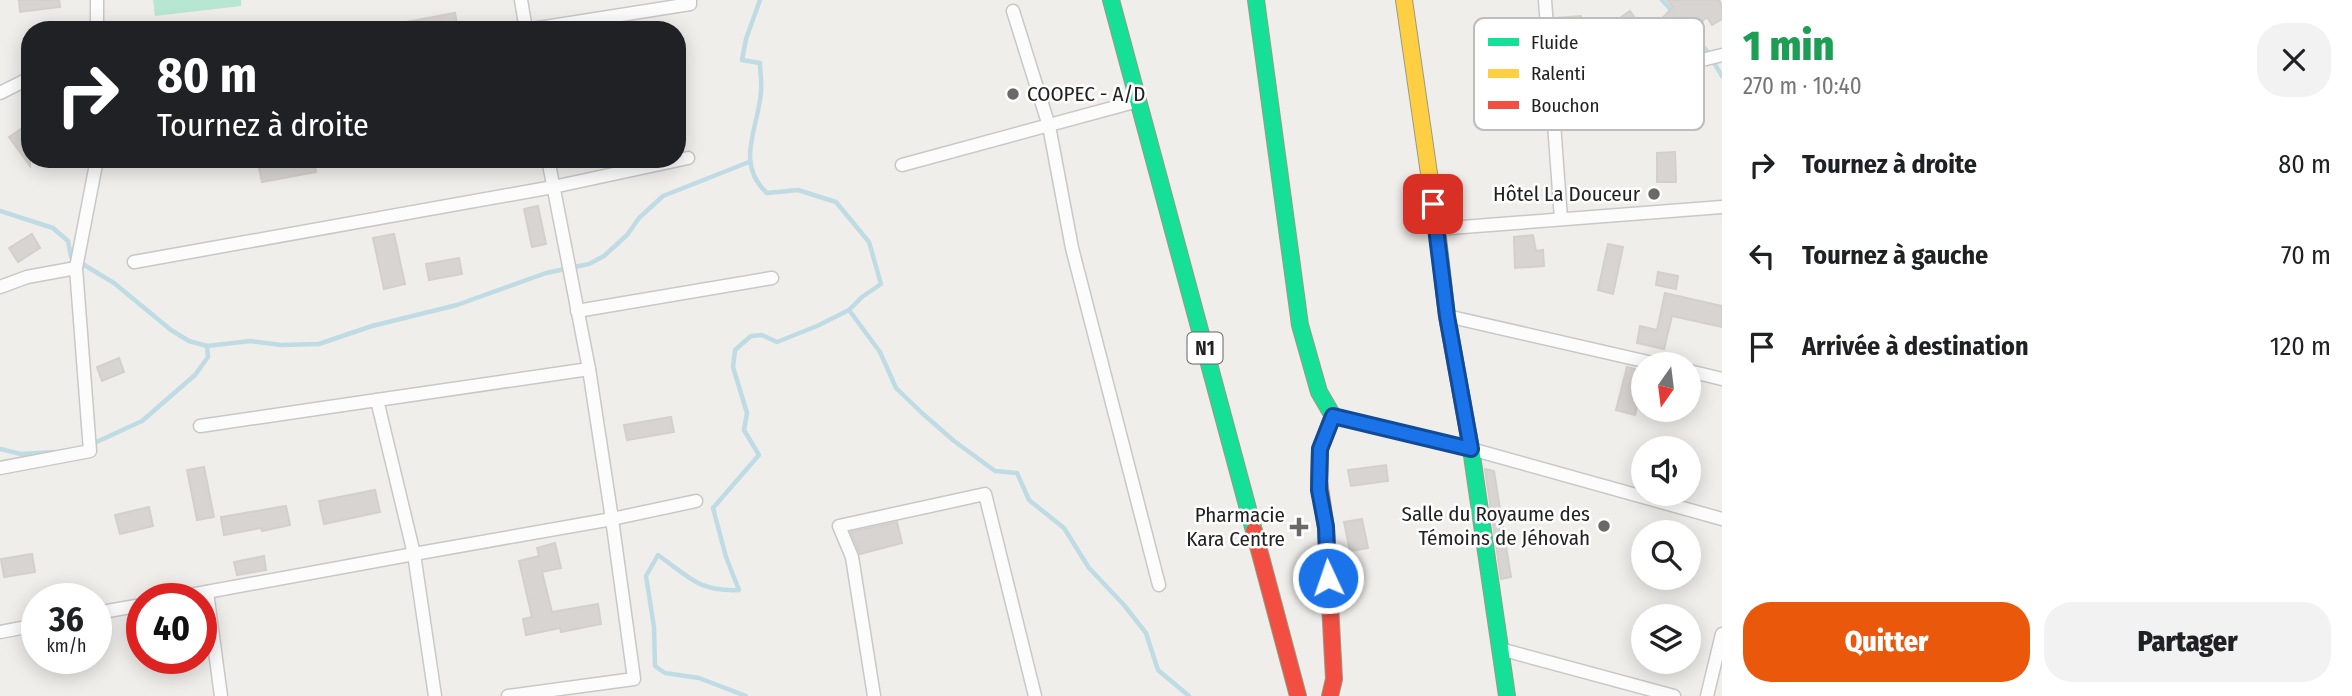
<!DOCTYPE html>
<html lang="fr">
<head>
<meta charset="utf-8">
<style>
  body { margin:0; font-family:"Fira Sans Condensed",sans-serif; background:#f2f2f2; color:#202124; height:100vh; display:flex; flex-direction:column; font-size:26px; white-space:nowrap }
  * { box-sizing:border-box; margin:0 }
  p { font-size:23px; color:#757577 }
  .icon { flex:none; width:38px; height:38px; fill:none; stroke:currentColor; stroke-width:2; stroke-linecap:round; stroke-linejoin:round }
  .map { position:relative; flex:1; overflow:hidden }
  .drawer { display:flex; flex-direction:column; background:#fff; width:630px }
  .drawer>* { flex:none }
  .banner { position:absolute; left:21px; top:21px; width:665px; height:147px; border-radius:28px; box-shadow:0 4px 18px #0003; background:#202124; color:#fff; overflow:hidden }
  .needle { width:46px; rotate:194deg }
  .controls { position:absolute; left:1631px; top:352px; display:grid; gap:14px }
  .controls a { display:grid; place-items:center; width:70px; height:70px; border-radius:50%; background:#fff; box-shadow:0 4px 18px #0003; font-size:35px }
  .speed { position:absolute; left:21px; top:583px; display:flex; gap:14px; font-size:35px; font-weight:700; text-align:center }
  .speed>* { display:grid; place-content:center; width:91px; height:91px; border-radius:50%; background:#fff; box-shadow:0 4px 18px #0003; line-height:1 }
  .speed small { font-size:18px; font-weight:400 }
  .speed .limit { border:10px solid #d22; background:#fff; color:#111 }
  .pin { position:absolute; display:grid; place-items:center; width:60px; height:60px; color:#fff; margin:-30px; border-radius:14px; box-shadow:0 4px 10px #0006 }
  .me { position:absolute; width:77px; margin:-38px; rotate:357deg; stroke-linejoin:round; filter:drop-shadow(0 0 5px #0008) }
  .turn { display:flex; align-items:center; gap:24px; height:147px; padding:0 21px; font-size:32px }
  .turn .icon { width:91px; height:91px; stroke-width:2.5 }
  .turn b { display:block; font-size:49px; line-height:60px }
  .round { display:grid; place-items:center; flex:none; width:74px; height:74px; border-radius:28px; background:#f2f2f2 }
  .overview { display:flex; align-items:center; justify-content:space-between; height:119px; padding:0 21px }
  h1 { font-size:42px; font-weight:800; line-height:52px; color:#1e9e55 }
  .action { display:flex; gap:14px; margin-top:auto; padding:14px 21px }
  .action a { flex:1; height:80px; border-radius:28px; background:#ea580c; color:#fff; font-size:28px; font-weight:800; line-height:80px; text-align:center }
  .action a+a { background:#f2f2f2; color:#202124 }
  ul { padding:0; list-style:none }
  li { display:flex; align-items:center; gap:21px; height:91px; padding:0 21px }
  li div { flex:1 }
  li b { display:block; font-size:26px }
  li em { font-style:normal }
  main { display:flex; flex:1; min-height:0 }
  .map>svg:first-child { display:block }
  .pitch { fill:#b7e6d2 }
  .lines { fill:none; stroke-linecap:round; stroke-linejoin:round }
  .stream { stroke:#bfdbe3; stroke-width:4.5 }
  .building { fill:#d7d4d2; stroke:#d3d0cc; stroke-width:2 }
  .street-casing { stroke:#c9c8c7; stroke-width:15 }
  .fast-casing { stroke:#999a82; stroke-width:18 }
  .slow-casing { stroke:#999a82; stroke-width:18 }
  .jam-casing { stroke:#999a82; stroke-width:18 }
  .street { stroke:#fdfcfc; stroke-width:12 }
  .fast { stroke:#16e098; stroke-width:16 }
  .slow { stroke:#ffcf43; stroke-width:16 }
  .jam { stroke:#f24e42; stroke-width:16 }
  .route-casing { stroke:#114b97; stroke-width:18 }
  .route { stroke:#1a73e8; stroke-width:12 }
  .poi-dot { fill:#6a6968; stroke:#fff; stroke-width:2.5 }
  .labels { text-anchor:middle; stroke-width:5; stroke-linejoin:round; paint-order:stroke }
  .shield { fill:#fff; stroke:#646464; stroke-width:2 }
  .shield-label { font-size:19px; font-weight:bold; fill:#222 }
  .poi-label { font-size:21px; fill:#222; stroke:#fff; text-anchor:end }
  .key { fill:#fff; stroke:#bdbdbd; stroke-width:2 }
  .key-label { font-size:19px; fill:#222 }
</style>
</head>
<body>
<main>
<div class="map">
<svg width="1722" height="696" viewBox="0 0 1722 696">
  <rect width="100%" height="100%" fill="#f0eeeb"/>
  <polygon class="pitch" points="153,0 241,0 241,6 155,16"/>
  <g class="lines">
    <g class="stream">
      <polyline points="1662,0 1673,12"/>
      <polyline points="1688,29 1707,51 1722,76"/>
      <polyline points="0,211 53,228 68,241 71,257 114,283 171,330 189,341 207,346 250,341 281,345 319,344 372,326 457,305 546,273 589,264 604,256 627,235 639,218 663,196 749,162"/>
      <polyline points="849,310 880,352 896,388 922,413 954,441 995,471 1017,473 1029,500 1064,528 1089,568 1124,605 1146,633 1158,670 1189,696"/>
      <polyline points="90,445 142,421 195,375 208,357 207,346"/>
      <polyline points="0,449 21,454 54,452"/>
      <path d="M746,696L699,678L665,673L655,666L654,627L646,576L658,555C689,577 699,592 739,590L726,557L713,508L759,455L744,430L747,413L733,367L735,350L751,336L762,335L777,342L817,326L849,310L862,297L881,284L869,242L836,202L798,190L767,193C734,163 759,127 761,91C762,82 760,72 760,63L742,60L746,39L760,0"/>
    </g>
  </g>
  <g class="building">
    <polygon points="19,0 59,0 60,7 20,12"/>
    <polygon points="1667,0 1719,0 1722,6 1722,19 1712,25 1707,17 1687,35 1692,53 1638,69 1636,53 1664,49 1648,33 1673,7"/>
    <polygon points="1630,11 1638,22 1625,31 1617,20"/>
    <polygon points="455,13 458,30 396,30 395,24"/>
    <polygon points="1581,16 1583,30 1557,32 1556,18"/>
    <polygon points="30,123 30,166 9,137"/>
    <polygon points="1675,152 1676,182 1657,182 1657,153"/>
    <polygon points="282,159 314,159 316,172 262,182 258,163"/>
    <polygon points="538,206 546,244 532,247 524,209"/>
    <polygon points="32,234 40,248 18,262 9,248"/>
    <polygon points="394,234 405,284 384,289 373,238"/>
    <polygon points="1533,235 1536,251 1543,250 1544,266 1515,268 1514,237"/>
    <polygon points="1608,244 1623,247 1613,294 1598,290"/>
    <polygon points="459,258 462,274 429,280 426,264"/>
    <polygon points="1658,272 1678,276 1676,289 1656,285"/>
    <polygon points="1665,293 1722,306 1722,327 1672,316 1664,349 1637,343 1640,326 1657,330"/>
    <polygon points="119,358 124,372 102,381 97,367"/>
    <polygon points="1627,367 1643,371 1643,382 1635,415 1616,410"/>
    <polygon points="671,417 674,432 627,440 624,425"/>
    <polygon points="1386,465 1388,481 1351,486 1348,470"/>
    <polygon points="204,467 214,517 197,520 187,470"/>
    <polygon points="1485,469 1494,471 1511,577 1501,579"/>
    <polygon points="375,490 380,512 324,524 319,501"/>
    <polygon points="286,506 290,525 262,531 261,528 224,535 221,517"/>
    <polygon points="149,507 153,526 120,534 115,515"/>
    <polygon points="1362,519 1368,548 1350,551 1344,522"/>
    <polygon points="897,522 902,543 860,554 851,532"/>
    <polygon points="555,543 561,568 542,572 552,612 598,604 601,624 561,632 560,628 526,635 523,619 532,617 519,561 539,556 537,548"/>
    <polygon points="32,554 35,572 4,577 1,559"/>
    <polygon points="264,556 266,570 237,575 234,562"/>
  </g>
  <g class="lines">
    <g class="street-casing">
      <g id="street">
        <polyline points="97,0 97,30"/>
        <polyline points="521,0 526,30"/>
        <polyline points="1545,0 1561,219"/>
        <polyline points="1013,11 1049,126 1072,248 1159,585"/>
        <polyline points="526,30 690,4 690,0"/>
        <polyline points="1627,88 1660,70 1722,55"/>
        <polyline points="0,93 30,78"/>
        <polyline points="548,159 589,369 612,519 696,501"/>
        <polyline points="902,165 1138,101"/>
        <polyline points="1437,229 1722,207"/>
        <polyline points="134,262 553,187 688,158"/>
        <polyline points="0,287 27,277 76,268"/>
        <polyline points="577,311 772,278"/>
        <polyline points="1447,316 1657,364"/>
        <polyline points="1689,371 1722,379"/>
        <polyline points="377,400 589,369"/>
        <polyline points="1333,416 1471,449 1722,519"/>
        <polyline points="0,468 90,451 76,268 97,159"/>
        <polyline points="207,592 221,696"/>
        <polyline points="174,598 414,554 377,400 200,426"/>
        <polyline points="96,613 142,605"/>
        <polyline points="0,632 37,625"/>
        <polyline points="1500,649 1674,696"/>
        <polyline points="435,696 414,554 612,519 634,679 508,696"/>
        <polyline points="874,696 852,557 839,526 985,494 1035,696"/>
        <polyline points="1707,696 1722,634"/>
      </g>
    </g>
    <g class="fast-casing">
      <g id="fast">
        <polyline points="1111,0 1254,531"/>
        <polyline points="1256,0 1300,325 1319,392 1333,416 1320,449 1319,481"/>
        <polyline points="1456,366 1471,449 1507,696"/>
      </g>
    </g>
    <g class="slow-casing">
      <polyline id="slow" points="1404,0 1437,229 1447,316 1456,366"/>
    </g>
    <g class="jam-casing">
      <g id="jam">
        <polyline points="1319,481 1326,528 1334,679 1330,696"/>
        <polyline points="1254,531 1298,696"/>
      </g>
    </g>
    <use href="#street" class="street"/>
    <use href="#fast" class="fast"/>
    <use href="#slow" class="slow"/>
    <use href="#jam" class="jam"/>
  </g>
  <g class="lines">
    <g class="route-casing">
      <polyline id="route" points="1328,578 1326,527 1319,490 1320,449 1333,416 1471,449 1447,316 1433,204"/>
    </g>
    <use href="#route" class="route"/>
  </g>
  <g class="poi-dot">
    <circle cx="1013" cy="94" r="7"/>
    <circle cx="1654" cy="194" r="7"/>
    <circle cx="1604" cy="526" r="7"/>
    <path d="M1295.5 516.5h7v7h7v7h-7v7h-7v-7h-7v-7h7z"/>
  </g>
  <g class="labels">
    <rect class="shield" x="1187.5" y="332.5" width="35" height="31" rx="5"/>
    <g class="shield-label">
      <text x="1205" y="355">N1</text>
    </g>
    <g class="poi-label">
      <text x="1027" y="101" text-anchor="start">COOPEC - A/D</text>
      <text x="1640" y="201">Hôtel La Douceur</text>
      <text x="1590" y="521">Salle du Royaume des<tspan x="1590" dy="24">Témoins de Jéhovah</tspan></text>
      <text x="1285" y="522">Pharmacie<tspan x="1285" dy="24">Kara Centre</tspan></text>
    </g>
  </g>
  <rect x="1474" y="18" width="230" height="112" rx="10" class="key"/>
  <rect x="1488" y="38" width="31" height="8" fill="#16e098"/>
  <rect x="1488" y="69" width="31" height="9" fill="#ffcf43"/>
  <rect x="1488" y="101" width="31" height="8" fill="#f24e42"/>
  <g class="key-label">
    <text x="1531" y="49">Fluide</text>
    <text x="1531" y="80">Ralenti</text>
    <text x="1531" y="112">Bouchon</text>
  </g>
</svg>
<div class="controls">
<a><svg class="needle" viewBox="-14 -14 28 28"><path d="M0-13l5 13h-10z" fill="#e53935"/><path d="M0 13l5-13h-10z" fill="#757577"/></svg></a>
<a><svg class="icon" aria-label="sound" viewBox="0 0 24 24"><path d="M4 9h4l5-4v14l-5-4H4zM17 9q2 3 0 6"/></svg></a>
<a><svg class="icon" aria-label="search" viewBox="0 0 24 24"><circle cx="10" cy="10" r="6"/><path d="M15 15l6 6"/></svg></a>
<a><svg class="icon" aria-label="layers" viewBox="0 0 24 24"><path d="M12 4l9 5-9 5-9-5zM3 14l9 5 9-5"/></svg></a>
</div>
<div class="speed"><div>36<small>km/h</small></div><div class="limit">40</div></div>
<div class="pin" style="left:1433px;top:204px;background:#d93025"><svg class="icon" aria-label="arrive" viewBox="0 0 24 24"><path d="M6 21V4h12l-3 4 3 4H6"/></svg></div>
<svg class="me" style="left:1328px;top:578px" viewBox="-20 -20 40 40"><circle r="17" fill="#1a73e8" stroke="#fff" stroke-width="3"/><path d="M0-11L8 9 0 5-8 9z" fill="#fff"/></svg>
<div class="banner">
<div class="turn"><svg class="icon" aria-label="right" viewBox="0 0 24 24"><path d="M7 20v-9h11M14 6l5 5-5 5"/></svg><div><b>80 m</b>Tournez à droite</div></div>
</div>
</div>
<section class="drawer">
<div class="overview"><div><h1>1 min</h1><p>270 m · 10:40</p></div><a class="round"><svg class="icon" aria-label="close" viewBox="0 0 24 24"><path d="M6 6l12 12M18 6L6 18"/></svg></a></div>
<ul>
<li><svg class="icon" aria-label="right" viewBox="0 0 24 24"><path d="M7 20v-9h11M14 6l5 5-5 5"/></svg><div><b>Tournez à droite</b></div><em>80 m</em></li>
<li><svg class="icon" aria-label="left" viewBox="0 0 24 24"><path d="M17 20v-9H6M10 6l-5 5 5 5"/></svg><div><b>Tournez à gauche</b></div><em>70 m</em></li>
<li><svg class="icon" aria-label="arrive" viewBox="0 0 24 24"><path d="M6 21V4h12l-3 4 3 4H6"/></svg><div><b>Arrivée à destination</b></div><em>120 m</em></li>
</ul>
<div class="action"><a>Quitter</a><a>Partager</a></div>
</section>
</main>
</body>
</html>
